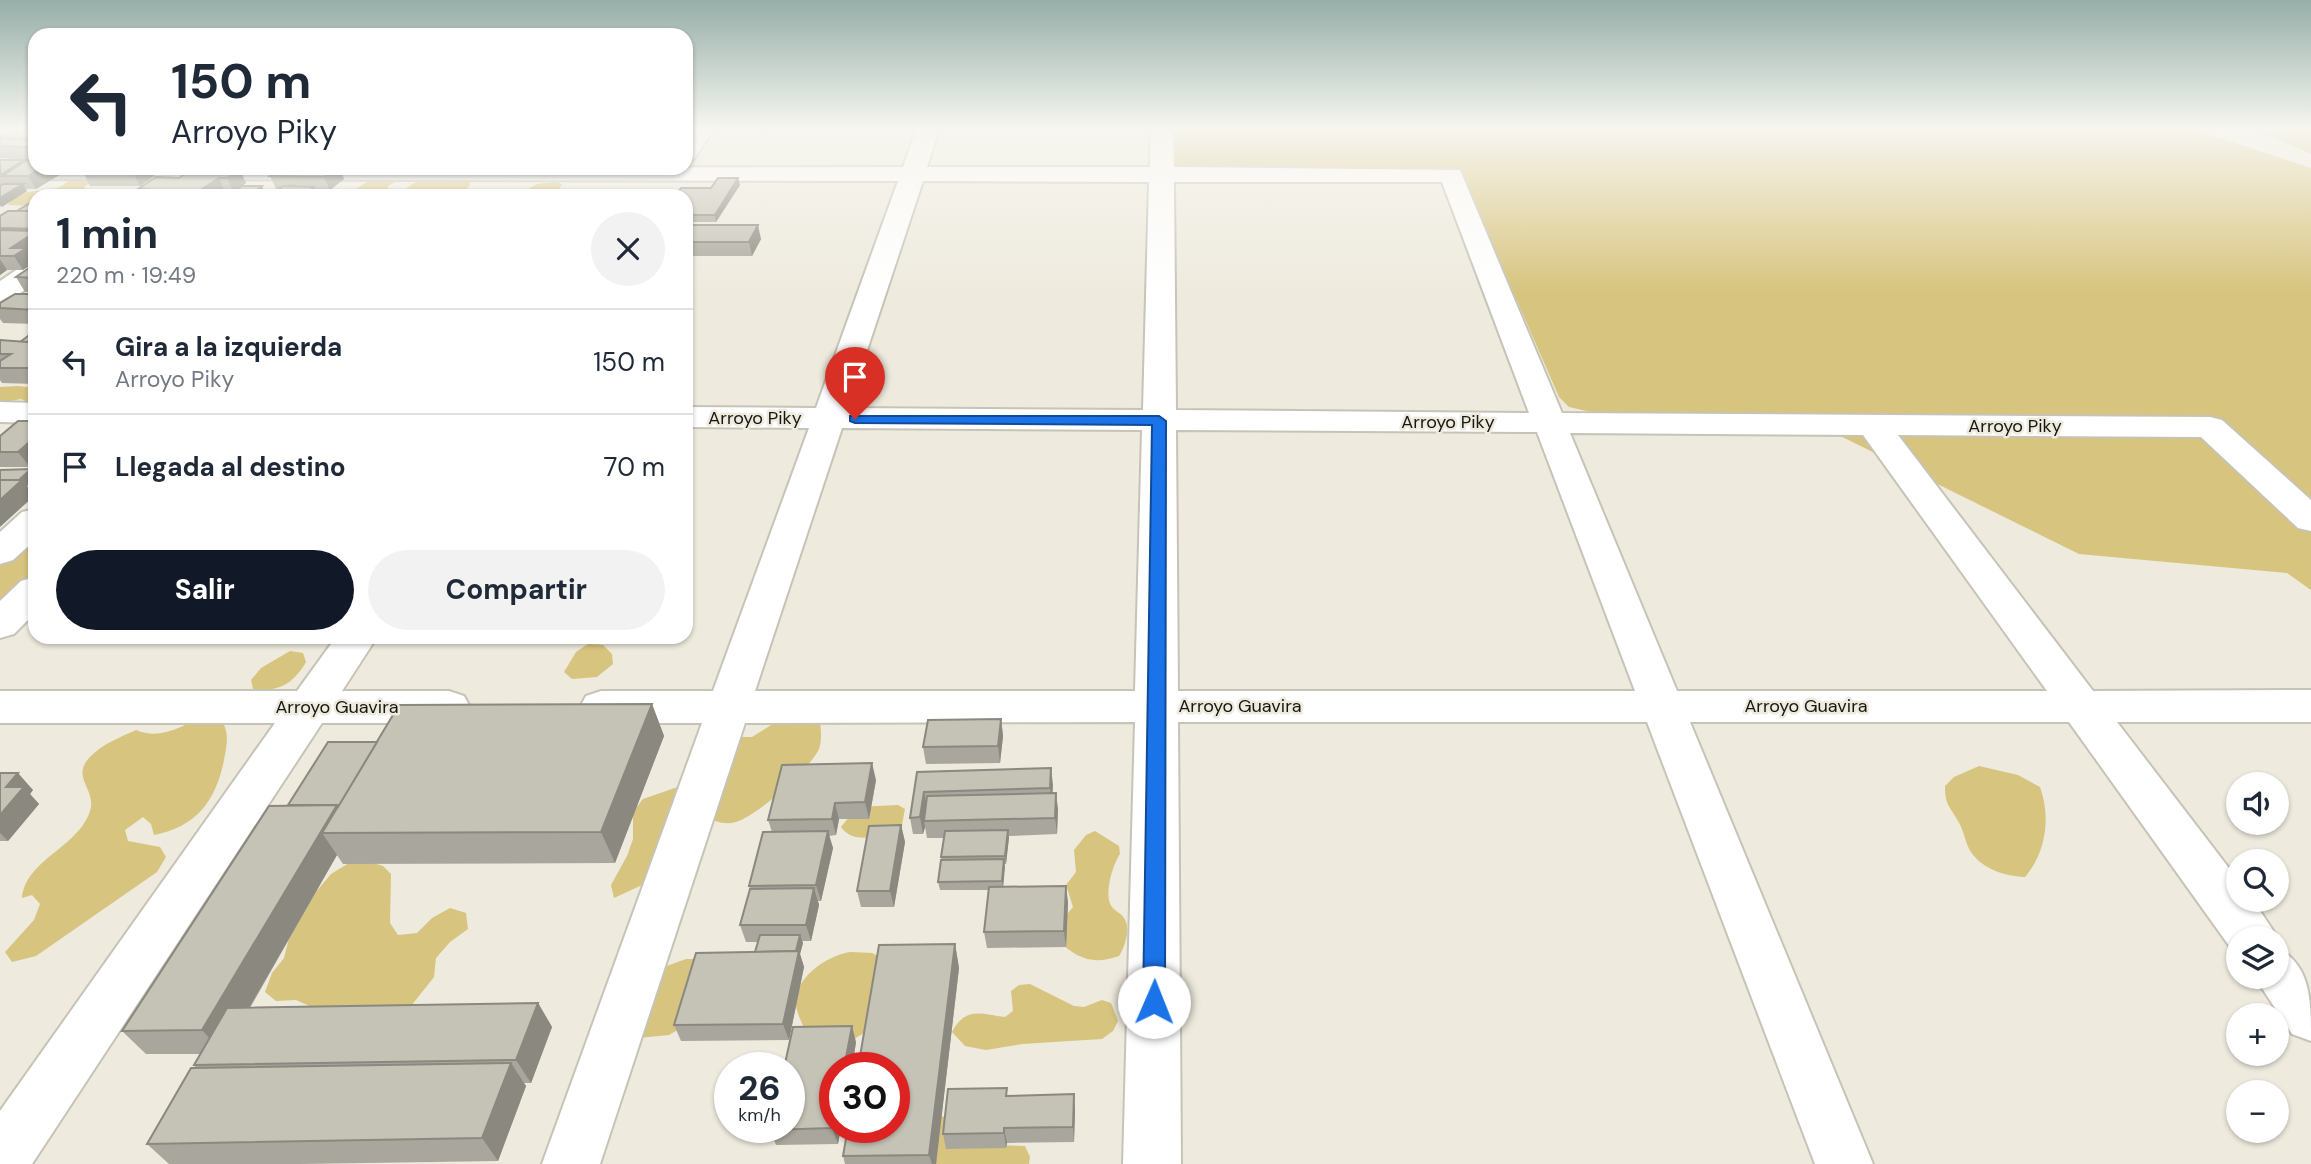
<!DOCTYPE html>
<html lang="es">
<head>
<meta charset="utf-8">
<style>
  body { margin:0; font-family:"DM Sans",sans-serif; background:#f2f2f3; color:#1f2937; height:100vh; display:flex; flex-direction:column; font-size:26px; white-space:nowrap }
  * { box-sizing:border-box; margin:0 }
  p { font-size:23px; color:#747a83 }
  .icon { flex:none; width:38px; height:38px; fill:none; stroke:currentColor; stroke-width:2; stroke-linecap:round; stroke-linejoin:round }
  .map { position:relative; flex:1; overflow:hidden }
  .drawer { position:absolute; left:28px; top:189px; width:665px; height:455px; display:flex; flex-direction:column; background:#fff; border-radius:21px; box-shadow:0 2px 5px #0004 }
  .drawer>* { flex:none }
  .hud { position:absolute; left:28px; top:28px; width:665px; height:147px; border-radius:21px; box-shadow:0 2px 5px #0004; background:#fff; color:#1f2937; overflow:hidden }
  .controls { position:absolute; left:2226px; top:772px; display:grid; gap:14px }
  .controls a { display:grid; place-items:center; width:63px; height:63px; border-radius:50%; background:#fff; box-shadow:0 2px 5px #0004; font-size:35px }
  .speed { position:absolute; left:714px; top:1052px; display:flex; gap:14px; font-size:35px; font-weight:700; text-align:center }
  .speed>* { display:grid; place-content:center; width:91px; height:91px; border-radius:50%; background:#fff; box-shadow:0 2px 5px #0004; line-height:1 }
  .speed small { font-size:18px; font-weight:400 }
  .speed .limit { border:10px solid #d22; background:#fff; color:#111 }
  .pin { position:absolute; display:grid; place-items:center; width:60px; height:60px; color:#fff; margin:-72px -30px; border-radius:50% 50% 50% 0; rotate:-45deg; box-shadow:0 0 7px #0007 }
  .pin .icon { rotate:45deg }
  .me { position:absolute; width:77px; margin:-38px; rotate:1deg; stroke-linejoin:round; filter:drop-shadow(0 0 5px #0008) }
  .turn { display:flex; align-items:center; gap:24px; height:147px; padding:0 28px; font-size:32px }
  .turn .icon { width:91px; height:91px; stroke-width:2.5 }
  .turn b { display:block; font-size:49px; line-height:60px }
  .round { display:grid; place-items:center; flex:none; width:74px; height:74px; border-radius:37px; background:#f2f2f3 }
  .summary { display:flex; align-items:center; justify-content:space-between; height:119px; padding:0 28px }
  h1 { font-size:42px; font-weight:700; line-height:52px }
  .button { display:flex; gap:14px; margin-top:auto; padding:14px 28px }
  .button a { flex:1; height:80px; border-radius:42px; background:#111827; color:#fff; font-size:28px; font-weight:700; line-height:80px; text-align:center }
  .button a+a { background:#f2f2f3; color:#1f2937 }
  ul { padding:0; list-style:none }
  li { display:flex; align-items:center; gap:21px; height:105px; padding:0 28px; border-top:2px solid #e0e1e3 }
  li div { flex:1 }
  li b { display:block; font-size:26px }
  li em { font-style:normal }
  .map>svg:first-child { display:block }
  .green { fill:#d7c47e }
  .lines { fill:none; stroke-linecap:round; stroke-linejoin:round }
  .minor-casing { stroke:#c6c3b7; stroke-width:4 }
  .minor { fill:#fff; fill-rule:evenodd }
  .wall { fill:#a9a79d }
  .shaded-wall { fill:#8a887f }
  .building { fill:#c5c2b6; stroke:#8a887f; stroke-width:2 }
  .route { fill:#1a73e8; stroke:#114b97; stroke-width:2 }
  .labels { text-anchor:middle; stroke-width:5; stroke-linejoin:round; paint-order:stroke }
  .street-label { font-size:18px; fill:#171611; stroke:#eeeade }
</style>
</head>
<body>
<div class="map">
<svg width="2311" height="1164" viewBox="0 0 2311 1164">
  <rect width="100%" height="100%" fill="#eeeade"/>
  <g class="green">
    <polygon points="1173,130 2196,130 2311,168 2311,590 2287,573 2079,554 1814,423 1805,415 1591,412 1569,407 1559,397 1463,177 1174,167"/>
    <polygon points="2255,130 2311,130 2311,154"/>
    <polygon points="438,174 467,177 470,184 468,188 449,196 398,196 412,184"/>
    <path d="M87,175L90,183L84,187L85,189L129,191L120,196H35V206L8,205C20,184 44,196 61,186C69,181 76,176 87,175Z"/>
    <polygon points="395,176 395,182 388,186 388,189 363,196 329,196 353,191 371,179"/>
    <polygon points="556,182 562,184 557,193 559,196 516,196 537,184"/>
    <polygon points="18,386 35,388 35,407 21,399 0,403 0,387"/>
    <polygon points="35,537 35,574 0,607 0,559"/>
    <polygon points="588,644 603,645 612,654 613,664 597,677 572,679 564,672 576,652"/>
    <path d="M290,651L303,653L306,662C293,684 279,692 253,689L251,680L261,668Z"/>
    <path d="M792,712L820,722C821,731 822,740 819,749C810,769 757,816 736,822C724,825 716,822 705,816L655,879L614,898L611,885L627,856L633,839V812L643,799L692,782L734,737H752Z"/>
    <path d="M206,715L220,718C230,732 227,744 224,760C216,801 196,827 154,835L151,824L143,817L125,830L128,841L160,847L166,857L157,872L36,956L12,962L5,952L34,920L40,904L32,895L22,898C26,859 78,848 90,811C97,789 70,778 90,757C102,744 121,737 136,730C161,741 184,725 206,715Z"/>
    <path d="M1979,766L2018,775L2040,787C2051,817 2046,853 2025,877C2006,876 1983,870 1971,852C1965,843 1964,830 1958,821C1949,805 1945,805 1945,786L1954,777Z"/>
    <path d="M898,805L905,809L901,830C883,835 854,846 841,827L857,807Z"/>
    <path d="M1095,831L1119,846L1120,854C1113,864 1103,895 1112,907C1115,911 1121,913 1124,918C1131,928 1125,947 1119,956C1094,965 1077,959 1059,941L1063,919L1073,907L1066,885L1076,872L1074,850L1086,835Z"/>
    <polygon points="367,861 383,866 391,874 390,923 398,935 417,933 432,918 450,908 466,913 468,929 450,942 436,958 434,977 411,1006 325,1013 296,1000 276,1001 265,992 272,973 284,958 294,918 331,874 349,863"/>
    <path d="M850,952L872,953L880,957L867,1031L851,1041L804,1028C801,1020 795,1010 796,1001C796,976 829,955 850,952Z"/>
    <polygon points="686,959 698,959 681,1028 669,1035 638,1038 664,967"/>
    <path d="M1030,984L1074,1006L1084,1007L1102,1000L1111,1003L1118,1021L1113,1031L1102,1039L1022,1044L986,1050L965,1046L952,1032C966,1006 980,1014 1005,1017L1013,1011L1011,991L1019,985Z"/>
    <polygon points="942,1116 995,1145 1025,1146 1030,1157 1029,1164 851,1164"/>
  </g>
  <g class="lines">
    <g class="minor-casing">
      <g id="minor">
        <polygon points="690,130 713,130 694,159 686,161 686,137"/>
        <path d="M916,130H939L927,167H1150L1151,130H1173L1174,167L1460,170L1562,413L2210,417L2222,420L2311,500V531L2298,528L2201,437L1898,435L2093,691L2311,690V722H2117L2238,880V900H2253L2278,938L2277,941V938H2238V955L2235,954L2069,722H1690L1873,1164H1815L1647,722H1178L1181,1164H1123L1135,722L745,723L600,1164H542L702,723H601L586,718L580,707L586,696L601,691H713L809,428L686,427V407L816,408L898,181L0,179V165H35V168L903,167ZM923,181L1149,182L1143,410L848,408ZM1174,182H1442L1529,413L1176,410ZM842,428L1142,430L1135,691H755ZM1176,430L1537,432L1635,691H1178ZM1570,433L1863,435L2047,691H1677Z"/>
        <polygon points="35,262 35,283 10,300 0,303 0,281 25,264"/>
        <polygon points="0,402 35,403 35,423 0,422"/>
        <polygon points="35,509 35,540 13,560 0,564 0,532 22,512"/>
        <polygon points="35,577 35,613 14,634 0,638 0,601 21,581"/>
        <polygon points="336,637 377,637 342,691 449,691 464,696 470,707 464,718 449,723 322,723 32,1164 0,1164 0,1111 275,723 0,723 0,691 297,691"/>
        <path d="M2277,948C2311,965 2311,1000 2311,1041L2292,1034L2254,976H2277Z"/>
      </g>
    </g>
    <use href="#minor" class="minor"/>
  </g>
  <g class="wall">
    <polygon points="35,130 34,160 0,158 0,139 1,139 0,137"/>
    <polygon points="0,160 25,162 35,168 57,168 61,174 36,189 26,189 27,191 0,207"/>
    <polygon points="89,168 150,168 154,176 140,186 90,186 83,172"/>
    <polygon points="194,168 229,168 230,170 240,170 246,183 242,186 265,193 262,196 227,196 234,192 225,192 219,196 137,196 141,194 138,189 179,178"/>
    <polygon points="281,168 340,168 344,179 330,190 315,190 317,194 315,196 272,195 280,189 276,189 270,176"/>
    <polygon points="738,178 740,185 716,222 686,222 686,196"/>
    <polygon points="35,200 35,251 30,254 35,262 23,270 7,270 0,275 0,216 17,211"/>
    <polygon points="686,230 761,239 752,256 686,256"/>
    <polygon points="35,262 35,324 3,323 0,319 0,303 32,294 35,292 25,292 16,277 33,266 32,264"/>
    <polygon points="35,331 35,384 2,383 0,380 0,340 20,342"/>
    <polygon points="18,421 30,467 0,467 0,436"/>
    <polygon points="652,704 664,736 615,863 343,864 337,855 250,1008 538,1003 552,1027 531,1083 524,1083 526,1086 498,1161 301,1164 169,1164 147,1144 196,1068 194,1065 200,1054 146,1054 122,1031 288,805 377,742"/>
    <polygon points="1001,719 1003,736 1000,763 926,764 923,747"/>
    <polygon points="1051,768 1052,793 1058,809 1057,834 1009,836 1006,864 1004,864 1003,886 1068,902 1066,947 987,948 984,932 988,890 940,890 938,882 944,838 927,838 925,827 923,834 913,834 910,818 917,772"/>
    <polygon points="0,773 33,790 30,794 39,804 8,841 0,841"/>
    <polygon points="876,780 869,819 839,819 836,835 829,836 833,848 821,901 818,901 819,905 811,941 802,941 803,943 800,954 804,967 789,1040 681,1041 674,1025 755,952 758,942 746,942 740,925 750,889 749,886 772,832 768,820"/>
    <polygon points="901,825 905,842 894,907 861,907 857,891"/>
    <polygon points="955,944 959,968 936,1164 845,1164 843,1156"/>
    <polygon points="856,1042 852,1068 835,1068 835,1127 841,1127 838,1144 776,1145 770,1130"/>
    <polygon points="1008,1096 1075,1110 1074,1142 1007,1143 1006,1148 946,1149 943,1134"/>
  </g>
  <g class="shaded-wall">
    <polygon points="35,135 35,160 34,160 26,147 33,143 30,138"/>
    <polygon points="24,160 32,173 41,168 57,168 61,174 36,189 28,176 3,176 2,174"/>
    <polygon points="140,168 150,168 154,176 140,186 133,173"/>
    <polygon points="224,168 229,168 233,175 240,170 246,183 234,192 222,169"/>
    <polygon points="336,168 340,168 344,179 330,190 324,177"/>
    <polygon points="219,178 225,192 219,196 197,196 196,193"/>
    <polygon points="738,178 740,185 716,222 715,215"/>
    <polygon points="23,184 27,191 2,207 0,204 0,198"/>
    <polygon points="262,186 265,193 262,196 249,196"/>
    <polygon points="314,187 317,194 315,196 303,196"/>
    <polygon points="758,225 761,239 752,256 749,242"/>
    <polygon points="35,232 35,251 30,254 35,262 23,270 14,256 11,248"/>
    <polygon points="0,259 7,270 0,275"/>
    <polygon points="35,437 35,463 30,467 18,452"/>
    <polygon points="31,469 35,475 35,479 27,486 34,496 0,527 0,500 16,483"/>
    <polygon points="652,704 664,736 615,863 601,832"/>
    <polygon points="1001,719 1003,736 1000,763 998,746"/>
    <polygon points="872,763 876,780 869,819 865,802"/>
    <polygon points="1051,768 1053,785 1052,805 1050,788"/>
    <polygon points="18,773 33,790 30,794 39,804 8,841 0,833 0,815 6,787"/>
    <polygon points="924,792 927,808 924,821 925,827 923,834 920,817"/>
    <polygon points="1056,793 1058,809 1057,834 1055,818"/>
    <polygon points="835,803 839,819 836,835 832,819"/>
    <polygon points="337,805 353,829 322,833 337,855 223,1053 202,1030"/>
    <polygon points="901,825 905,842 894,907 890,891"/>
    <polygon points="1008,830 1009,838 1006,864 1005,856"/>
    <polygon points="828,831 833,848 821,901 816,885"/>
    <polygon points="1004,859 1005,867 1003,889 1002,881"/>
    <polygon points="1066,886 1068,902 1066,947 1064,931"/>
    <polygon points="814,888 819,905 811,941 806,925"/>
    <polygon points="800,935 803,943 800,954 804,967 789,1040 783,1024"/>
    <polygon points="955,944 959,968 936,1164 932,1164 929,1155"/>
    <polygon points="538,1003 552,1027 531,1083 516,1060"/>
    <polygon points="852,1026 856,1042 852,1068 844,1068"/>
    <polygon points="511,1063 526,1086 498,1161 482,1138"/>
    <polygon points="1074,1094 1075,1110 1074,1142 1073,1127"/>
    <polygon points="835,1116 835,1127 841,1127 838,1144 832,1128"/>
    <polygon points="1004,1128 1007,1143 1006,1148 1004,1133"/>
  </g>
  <g class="building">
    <polygon points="13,130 35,130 35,135 30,138 0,137"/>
    <polygon points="0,139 35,140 35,142 26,147 0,146"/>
    <polygon points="0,160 24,160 2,174 0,174"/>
    <polygon points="27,160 35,160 35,168 41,168 28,176 2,176"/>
    <polygon points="89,168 140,168 133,173 83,172"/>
    <polygon points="194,168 224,168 222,169 240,170 227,178 219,178 196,193 138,189 156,177 179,178"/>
    <polygon points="281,168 336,168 324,177 270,176"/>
    <polygon points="718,178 738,178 715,215 686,215 686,196 675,196 681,188 711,188"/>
    <polygon points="3,184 23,184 0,198 0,186"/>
    <polygon points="242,186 262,186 249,196 227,196"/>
    <polygon points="283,186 314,187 303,196 272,195"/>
    <polygon points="140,194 188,196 137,196"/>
    <polygon points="270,195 316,196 268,196"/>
    <polygon points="35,200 35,211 17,211"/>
    <polygon points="8,211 35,211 35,229 0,228 0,216"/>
    <polygon points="689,225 758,225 749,242 686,242 686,230"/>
    <polygon points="0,230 35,231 35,232 11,248 26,248 14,256 0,256"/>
    <polygon points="32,266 35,267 35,278 16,277"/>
    <polygon points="15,294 35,294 35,310 0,308 0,303"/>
    <polygon points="35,331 35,339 32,339 27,342 20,342"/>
    <polygon points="32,339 35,339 35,368 0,368 0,361 11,354 0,354 0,340 27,342"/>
    <polygon points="18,421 35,421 35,437 18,452 0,452 0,436"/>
    <polygon points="31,469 19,480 0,480 0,470"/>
    <polygon points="0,480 22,480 0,500"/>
    <polygon points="652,704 601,832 322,833 399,705"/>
    <polygon points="1001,719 998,746 923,747 928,720"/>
    <polygon points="328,742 377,742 338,807 337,805 288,805"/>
    <polygon points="872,763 865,802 835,803 832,819 768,820 782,765"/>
    <polygon points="1051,768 1050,788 924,792 920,817 910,818 917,772"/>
    <polygon points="0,773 18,773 6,787 24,787 0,815"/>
    <polygon points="1056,793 1055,818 924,821 927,796"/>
    <polygon points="337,805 202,1030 122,1031 269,806"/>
    <polygon points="901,825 890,891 857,891 869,826"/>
    <polygon points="1008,830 1005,856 941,857 945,831"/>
    <polygon points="828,831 816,885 749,886 763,832"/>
    <polygon points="1004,859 1002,881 938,882 941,860"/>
    <polygon points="1066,886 1064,931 984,932 989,887"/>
    <polygon points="814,888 806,925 740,925 750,889"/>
    <polygon points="760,935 800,935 796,951 755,952"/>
    <polygon points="955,944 929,1155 843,1156 848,1127 894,1127 894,1068 858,1068 879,945"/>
    <polygon points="799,951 783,1024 674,1025 696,953"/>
    <polygon points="538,1003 516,1060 194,1065 227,1008"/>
    <polygon points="852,1026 844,1068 835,1068 835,1116 832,1128 770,1130 771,1127 789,1127 789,1068 784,1068 793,1027"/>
    <polygon points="511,1063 482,1138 147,1144 191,1068"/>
    <polygon points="1007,1088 1006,1096 1074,1094 1073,1127 1004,1128 1004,1133 943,1134 948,1089"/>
  </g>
  <linearGradient id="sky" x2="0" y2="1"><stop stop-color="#97aea8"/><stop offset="0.44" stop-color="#f7f6f0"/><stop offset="1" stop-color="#f7f6f0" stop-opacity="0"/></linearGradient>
  <rect width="2311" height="293" fill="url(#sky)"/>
  <polygon class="route" points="850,416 1159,416 1166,421 1165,1002 1161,1009 1154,1012 1146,1009 1143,1002 1152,425 855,423 850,421"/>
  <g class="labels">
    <g class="street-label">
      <text x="755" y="424">Arroyo Piky</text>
      <text x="1448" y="428">Arroyo Piky</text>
      <text x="2015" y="432">Arroyo Piky</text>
      <text x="1240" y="712">Arroyo Guavira</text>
      <text x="1806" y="712">Arroyo Guavira</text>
      <text x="337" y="713">Arroyo Guavira</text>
    </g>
  </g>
</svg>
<div class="controls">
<a><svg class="icon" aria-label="sound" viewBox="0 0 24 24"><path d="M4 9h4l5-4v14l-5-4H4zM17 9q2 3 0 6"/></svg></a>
<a><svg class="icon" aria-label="search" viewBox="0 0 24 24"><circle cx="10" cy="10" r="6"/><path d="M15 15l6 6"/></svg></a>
<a><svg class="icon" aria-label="layers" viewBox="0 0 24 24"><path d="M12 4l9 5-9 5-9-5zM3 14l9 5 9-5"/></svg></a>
<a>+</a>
<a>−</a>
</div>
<div class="speed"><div>26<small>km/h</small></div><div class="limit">30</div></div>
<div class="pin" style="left:855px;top:419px;background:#d93025"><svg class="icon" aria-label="arrive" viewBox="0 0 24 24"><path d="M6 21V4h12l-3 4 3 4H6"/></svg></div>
<svg class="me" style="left:1154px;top:1002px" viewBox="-20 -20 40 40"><circle r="19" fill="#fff"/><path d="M0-13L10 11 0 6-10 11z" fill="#1a73e8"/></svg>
<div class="hud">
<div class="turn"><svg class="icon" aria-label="left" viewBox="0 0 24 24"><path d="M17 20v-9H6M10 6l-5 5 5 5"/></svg><div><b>150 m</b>Arroyo Piky</div></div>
</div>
<section class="drawer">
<div class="summary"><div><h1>1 min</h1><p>220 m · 19:49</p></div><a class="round"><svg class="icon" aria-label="close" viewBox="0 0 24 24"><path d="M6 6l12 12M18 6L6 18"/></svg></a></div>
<ul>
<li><svg class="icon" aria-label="left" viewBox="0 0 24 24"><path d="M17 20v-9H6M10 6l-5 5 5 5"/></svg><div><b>Gira a la izquierda</b><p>Arroyo Piky</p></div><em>150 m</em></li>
<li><svg class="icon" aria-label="arrive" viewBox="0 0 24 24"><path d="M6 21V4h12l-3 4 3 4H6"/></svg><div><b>Llegada al destino</b></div><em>70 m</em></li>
</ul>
<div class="button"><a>Salir</a><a>Compartir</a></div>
</section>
</div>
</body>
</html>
